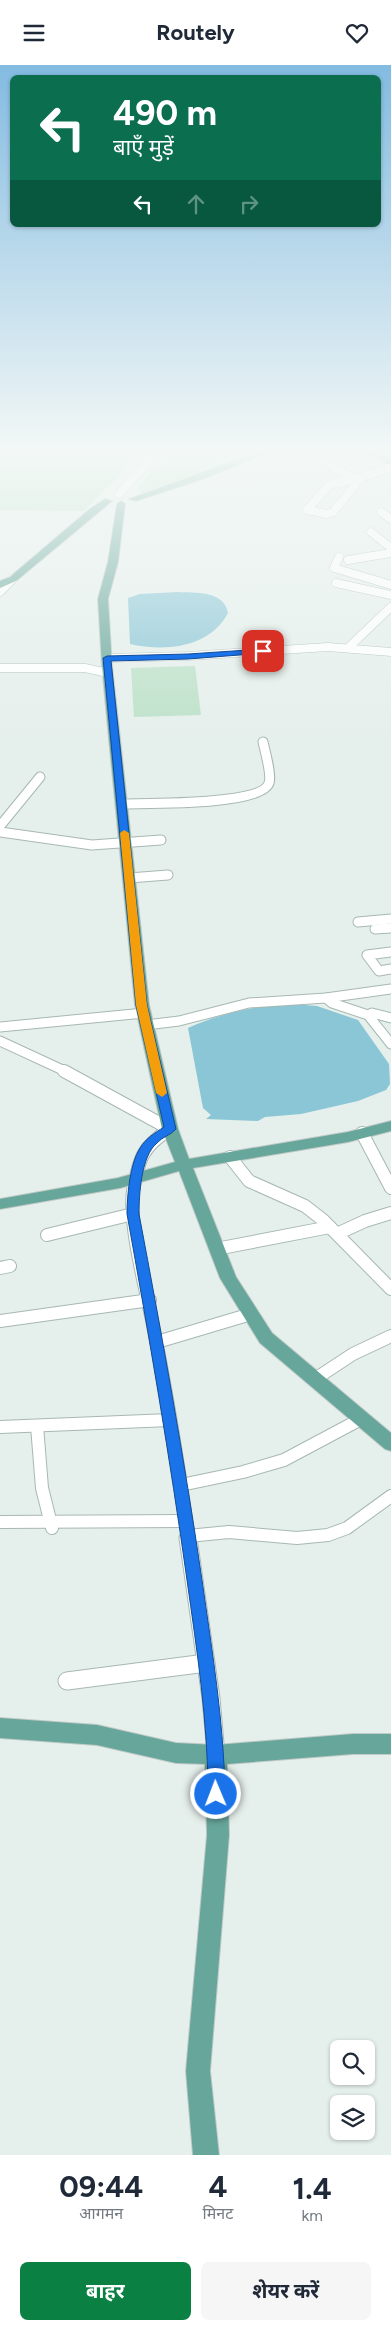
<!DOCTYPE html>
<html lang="hi">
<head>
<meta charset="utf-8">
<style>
  body { margin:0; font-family:Figtree,"Noto Sans Devanagari",sans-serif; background:#f6f6f7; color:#1f2937; height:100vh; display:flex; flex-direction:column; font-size:19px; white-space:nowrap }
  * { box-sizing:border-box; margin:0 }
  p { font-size:16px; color:#747a83 }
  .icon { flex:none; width:28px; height:28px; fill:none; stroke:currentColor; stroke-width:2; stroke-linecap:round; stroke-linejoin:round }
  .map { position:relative; height:2090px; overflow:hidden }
  .details { display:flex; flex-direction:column; background:#fff; flex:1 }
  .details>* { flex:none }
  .guide { position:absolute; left:10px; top:10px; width:371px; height:152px; border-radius:8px; box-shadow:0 1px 4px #0004; background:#0b6e4f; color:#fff; overflow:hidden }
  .fabs { position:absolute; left:330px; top:1975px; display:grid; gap:10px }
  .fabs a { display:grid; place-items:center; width:45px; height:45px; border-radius:8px; background:#fff; box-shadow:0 1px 4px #0004; font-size:25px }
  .pin { position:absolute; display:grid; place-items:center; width:42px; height:42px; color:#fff; margin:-21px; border-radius:10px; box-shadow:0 2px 8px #0006 }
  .me { position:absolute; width:55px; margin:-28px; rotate:359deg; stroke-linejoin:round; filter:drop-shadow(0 0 4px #0008) }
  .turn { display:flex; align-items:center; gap:18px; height:105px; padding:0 20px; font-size:22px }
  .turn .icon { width:65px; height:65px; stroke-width:2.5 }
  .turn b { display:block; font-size:35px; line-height:42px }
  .lanes { display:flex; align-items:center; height:48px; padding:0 20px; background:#0003; justify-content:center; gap:25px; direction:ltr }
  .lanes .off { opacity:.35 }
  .eta { display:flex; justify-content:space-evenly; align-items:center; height:85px; text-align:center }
  .eta b { font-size:30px; font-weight:700; line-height:35px }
  .action { display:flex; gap:10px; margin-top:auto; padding:10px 20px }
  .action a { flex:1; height:58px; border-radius:8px; background:#0b8043; color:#fff; font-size:20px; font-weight:700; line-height:58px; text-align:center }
  .action a+a { background:#f6f6f7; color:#1f2937 }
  header { display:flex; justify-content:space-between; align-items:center; height:65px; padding:0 20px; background:#fff; font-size:22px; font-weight:700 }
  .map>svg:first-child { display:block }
  .green { fill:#bde1c9 }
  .water { fill:#8bc6d6 }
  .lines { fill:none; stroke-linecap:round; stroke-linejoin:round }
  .minor-far3-casing { stroke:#a7b8b3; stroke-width:9 }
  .minor-far2-casing { stroke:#a7b8b3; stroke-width:11 }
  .minor-far1-casing { stroke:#a7b8b3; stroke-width:14 }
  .minor-casing { stroke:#a7b8b3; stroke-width:19 }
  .major-casing { stroke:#c1cac8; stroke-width:2 }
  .minor-far3 { stroke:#fff; stroke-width:8 }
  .minor-far2 { stroke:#fff; stroke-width:9 }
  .minor-far1 { stroke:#fff; stroke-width:12 }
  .minor { stroke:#fff; stroke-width:17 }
  .major { fill:#67a69a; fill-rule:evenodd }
  .route { fill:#1a73e8; stroke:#114b97 }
  .slow { fill:#f59e0b }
</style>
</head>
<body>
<header><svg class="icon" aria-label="menu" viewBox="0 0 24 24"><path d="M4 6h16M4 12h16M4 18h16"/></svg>Routely<svg class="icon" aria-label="heart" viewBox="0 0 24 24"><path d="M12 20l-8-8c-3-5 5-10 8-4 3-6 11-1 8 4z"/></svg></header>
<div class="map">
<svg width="391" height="2090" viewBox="0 0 391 2090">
  <rect width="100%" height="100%" fill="#e5efeb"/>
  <g class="green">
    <polygon points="0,385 144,385 84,446 0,445"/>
    <polygon points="169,385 256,385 142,430 138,423"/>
    <polygon points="195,601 201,650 134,652 131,603"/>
  </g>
  <g class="water">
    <path d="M177,527C195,528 224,525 228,548C210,583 164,587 130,579L128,533L140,529Z"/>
    <path d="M292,939L317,941L358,955L389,999L390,1019L386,1025L358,1036L301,1049L265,1052L258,1056L206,1054L211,1050L203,1043L188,963C222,948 256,940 292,939Z"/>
  </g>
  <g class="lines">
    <g class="minor-far3-casing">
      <g id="minor-far3">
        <polyline points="324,397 353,413"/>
        <polyline points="361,413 333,447 327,449 307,445 329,420 366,411 391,402"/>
        <polyline points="119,429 159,385"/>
        <polyline points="381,447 391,454"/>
        <polyline points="371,467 391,483"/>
        <polyline points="339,492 334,503 391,520"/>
        <polyline points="348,495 391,488"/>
        <polyline points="336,518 391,530"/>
        <polyline points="0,527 13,514"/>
        <polyline points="348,583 391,542"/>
        <polyline points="107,593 188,591 328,582 391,587"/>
        <polyline points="0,603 85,603 108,608"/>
      </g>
    </g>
    <g class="minor-far2-casing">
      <g id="minor-far2">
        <path d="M121,739C144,738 262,741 269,718C272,710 265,686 263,677"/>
        <polyline points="0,761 40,712"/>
        <polyline points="0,767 92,780 161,775"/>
        <polyline points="129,813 168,810"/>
        <polyline points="358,857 391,854"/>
        <polyline points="375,864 391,863"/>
        <polyline points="391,887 367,890 379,906 391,904"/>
        <polyline points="326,933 332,938 368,950 391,979"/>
        <polyline points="368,950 372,948 391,953"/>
        <polyline points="146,960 179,956 249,938 326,933 391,924"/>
        <polyline points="0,962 144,948"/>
        <polyline points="0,976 67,1007"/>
      </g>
    </g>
    <g class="minor-far1-casing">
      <g id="minor-far1">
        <path d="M64,1006L170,1064C142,1082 139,1093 133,1126C128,1159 147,1229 154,1265C168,1334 179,1404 189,1474"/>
        <polyline points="362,1068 391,1123"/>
        <polyline points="230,1092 249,1116 305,1141 323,1155 391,1224"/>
        <polyline points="339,1168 365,1156 391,1148"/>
        <polyline points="47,1170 133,1149"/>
        <polyline points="216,1184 330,1162"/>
        <polyline points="0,1203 10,1201"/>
        <polyline points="0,1256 150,1235"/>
        <polyline points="157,1277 251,1249"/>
        <polyline points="315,1314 353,1289 391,1271"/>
        <polyline points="37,1361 42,1423 52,1463"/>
        <polyline points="0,1362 170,1355"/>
        <polyline points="181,1420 243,1407 284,1395 361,1354"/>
        <polyline points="0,1457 186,1456"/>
        <polyline points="188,1471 229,1467 297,1473 328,1470 347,1463 391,1431"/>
      </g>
    </g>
    <g class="minor-casing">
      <g id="minor">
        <polyline points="188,1473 211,1633 216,1690"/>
        <polyline points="67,1616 206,1598"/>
      </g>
    </g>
    <g class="major-casing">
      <g id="major">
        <polygon points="264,385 275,385 203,414 136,436 129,434"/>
        <polygon points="360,385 370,385 391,394 391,400"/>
        <polygon points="105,434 112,436 16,516 0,523 0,516 10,512 91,443"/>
        <polygon points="121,436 125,439 118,497 108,534 112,601 149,940 178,1064 189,1094 348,1067 391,1056 391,1066 348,1077 193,1103 236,1212 272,1268 391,1368 391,1386 385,1384 260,1278 220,1213 179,1106 120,1123 0,1144 0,1134 118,1113 175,1097 162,1064 135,940 102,601 98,534 108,497 117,439"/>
        <polygon points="0,1653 97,1660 176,1678 216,1680 353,1669 391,1669 391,1689 353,1689 227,1699 229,1770 210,2006 219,2090 193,2090 186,2006 207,1770 205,1699 176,1698 97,1680 0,1673"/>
      </g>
    </g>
    <use href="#minor-far3" class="minor-far3"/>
    <use href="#minor-far2" class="minor-far2"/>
    <use href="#minor-far1" class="minor-far1"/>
    <use href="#minor" class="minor"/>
    <use href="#major" class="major"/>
  </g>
  <linearGradient id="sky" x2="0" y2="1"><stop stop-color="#83bbe1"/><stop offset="0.57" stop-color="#f3f8f6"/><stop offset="1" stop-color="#f3f8f6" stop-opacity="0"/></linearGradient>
  <rect width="391" height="677" fill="url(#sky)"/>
  <path class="route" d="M263,584L267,586L265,588L188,594L111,596L147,940L176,1064C171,1070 162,1072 157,1078C141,1091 139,1130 139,1149C162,1271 184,1392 202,1515C212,1586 224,1657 225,1729L222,1735L216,1737L210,1735L208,1729C208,1657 197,1586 187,1515C170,1393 149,1271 127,1149C127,1131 130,1098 140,1083C146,1073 155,1068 164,1062L136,940L103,593L107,591L188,589Z"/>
  <polygon class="slow" points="124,765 129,768 147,940 167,1028 162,1032 156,1028 136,940 120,768"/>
</svg>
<div class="fabs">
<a><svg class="icon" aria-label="search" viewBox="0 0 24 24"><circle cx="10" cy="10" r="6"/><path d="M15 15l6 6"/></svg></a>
<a><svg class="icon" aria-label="layers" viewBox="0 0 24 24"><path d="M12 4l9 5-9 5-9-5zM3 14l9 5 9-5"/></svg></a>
</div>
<div class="pin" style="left:263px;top:586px;background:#d93025"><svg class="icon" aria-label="arrive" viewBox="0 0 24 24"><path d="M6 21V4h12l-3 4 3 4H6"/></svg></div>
<svg class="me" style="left:216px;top:1729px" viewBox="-20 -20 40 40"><circle r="17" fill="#1a73e8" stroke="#fff" stroke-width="3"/><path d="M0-11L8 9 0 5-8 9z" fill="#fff"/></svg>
<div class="guide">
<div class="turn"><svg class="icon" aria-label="left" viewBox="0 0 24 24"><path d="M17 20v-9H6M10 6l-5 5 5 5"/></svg><div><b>490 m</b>बाएँ मुड़ें</div></div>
<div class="lanes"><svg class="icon" aria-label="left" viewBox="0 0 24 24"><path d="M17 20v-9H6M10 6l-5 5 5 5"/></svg><svg class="icon off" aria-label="ahead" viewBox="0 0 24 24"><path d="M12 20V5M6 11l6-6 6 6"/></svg><svg class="icon off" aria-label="right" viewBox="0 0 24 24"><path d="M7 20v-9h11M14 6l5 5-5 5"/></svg></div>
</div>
</div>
<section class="details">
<div class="eta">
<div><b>09:44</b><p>आगमन</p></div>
<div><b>4</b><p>मिनट</p></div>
<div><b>1.4</b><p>km</p></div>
</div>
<div class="action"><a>बाहर</a><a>शेयर करें</a></div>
</section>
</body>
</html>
